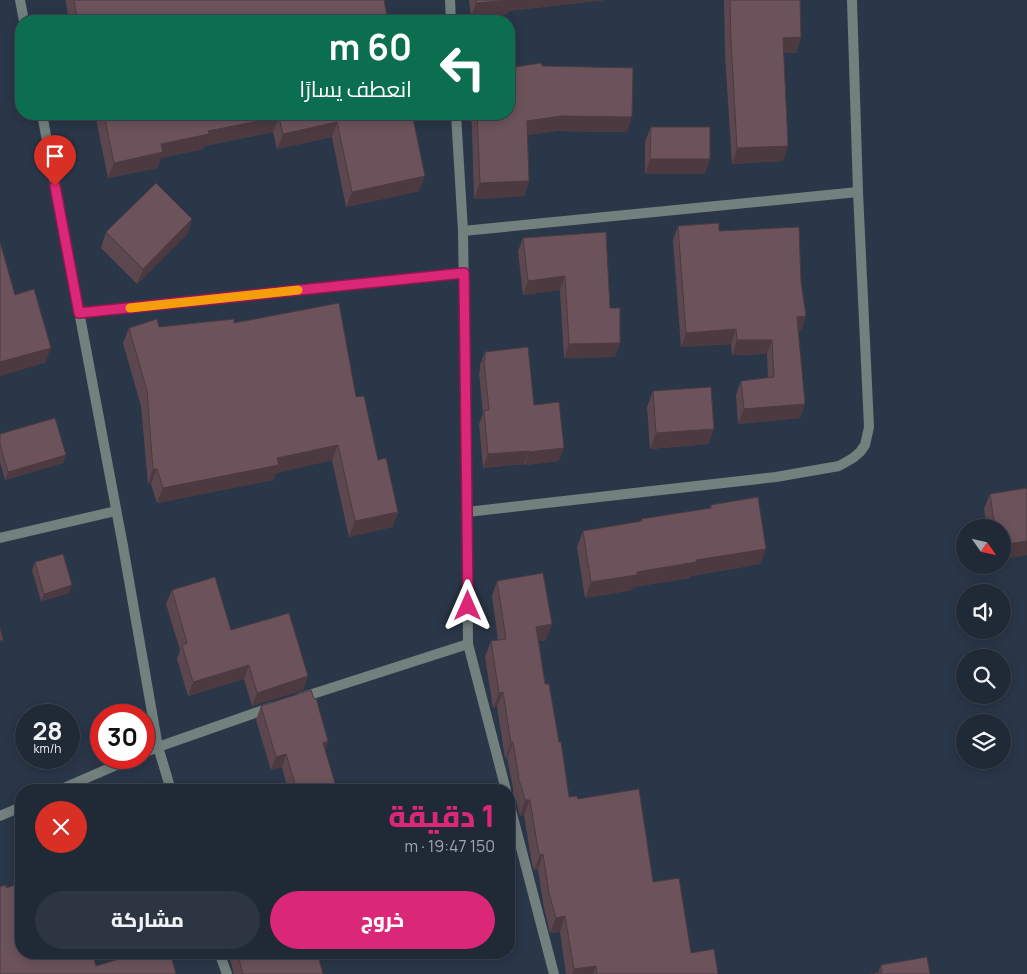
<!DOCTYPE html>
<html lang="ar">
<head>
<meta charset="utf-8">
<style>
  body { margin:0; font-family:Manrope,Cairo,sans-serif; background:#2d3542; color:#f1f3f6; direction:rtl; height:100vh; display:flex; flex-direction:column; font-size:19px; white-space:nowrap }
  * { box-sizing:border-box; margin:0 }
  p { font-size:16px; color:#a2a6ad }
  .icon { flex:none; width:28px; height:28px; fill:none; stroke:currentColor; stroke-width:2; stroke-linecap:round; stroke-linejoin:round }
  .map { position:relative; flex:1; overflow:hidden; direction:ltr }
  .panel { position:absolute; left:15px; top:784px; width:500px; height:175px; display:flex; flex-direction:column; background:#202936; border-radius:20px; box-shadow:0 2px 12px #0003,0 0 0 1px #3d4551; direction:rtl }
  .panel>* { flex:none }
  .banner { position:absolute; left:15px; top:15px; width:500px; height:105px; border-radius:20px; box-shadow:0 2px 12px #0003,0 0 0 1px #3d4551; direction:rtl; background:#0b6e4f; color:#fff; overflow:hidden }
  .needle { width:32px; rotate:124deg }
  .controls { position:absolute; left:956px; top:519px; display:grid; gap:10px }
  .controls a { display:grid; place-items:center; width:55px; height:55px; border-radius:50%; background:#202936; box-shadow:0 2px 12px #0003,0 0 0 1px #3d4551; font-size:25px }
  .speed { position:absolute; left:15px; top:704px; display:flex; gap:10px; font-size:25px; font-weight:700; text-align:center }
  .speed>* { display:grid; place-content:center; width:65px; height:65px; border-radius:50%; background:#202936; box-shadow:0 2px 12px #0003,0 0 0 1px #3d4551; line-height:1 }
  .speed small { font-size:12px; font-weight:400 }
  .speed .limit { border:8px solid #d22; background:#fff; color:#111 }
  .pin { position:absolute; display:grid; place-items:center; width:42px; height:42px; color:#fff; margin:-51px -21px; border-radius:50% 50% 50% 0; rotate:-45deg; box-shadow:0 0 5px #0007 }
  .pin .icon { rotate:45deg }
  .me { position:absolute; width:55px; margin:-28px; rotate:0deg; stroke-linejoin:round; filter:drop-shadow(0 0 4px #0008) }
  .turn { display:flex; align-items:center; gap:18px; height:105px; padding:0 20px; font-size:22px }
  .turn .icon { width:65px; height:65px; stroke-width:2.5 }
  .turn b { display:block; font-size:35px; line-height:42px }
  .round { display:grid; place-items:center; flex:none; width:52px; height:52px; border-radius:26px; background:#2d3542 }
  .head { display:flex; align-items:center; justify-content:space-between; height:85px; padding:0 20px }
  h1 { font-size:30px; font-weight:800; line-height:38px; color:#db2777 }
  .button { display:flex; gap:10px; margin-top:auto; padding:10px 20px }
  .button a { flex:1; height:58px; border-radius:30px; background:#db2777; color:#fff; font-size:20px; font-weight:800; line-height:58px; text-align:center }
  .button a+a { background:#2d3542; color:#f1f3f6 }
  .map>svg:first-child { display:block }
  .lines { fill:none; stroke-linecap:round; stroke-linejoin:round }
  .minor { stroke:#72807e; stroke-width:10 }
  .wall { fill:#5d474e }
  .shaded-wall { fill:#4c3a40 }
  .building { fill:#6c535b; stroke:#4c3a40 }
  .route-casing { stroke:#8e194d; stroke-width:12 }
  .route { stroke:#db2777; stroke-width:9 }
  .slow { stroke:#f59e0b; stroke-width:9 }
</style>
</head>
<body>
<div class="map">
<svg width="1027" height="974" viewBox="0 0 1027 974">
  <rect width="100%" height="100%" fill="#2a3748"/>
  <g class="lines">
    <g class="minor">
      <polyline points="20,0 24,21"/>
      <polyline points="450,0 451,21"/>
      <polyline points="42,114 123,546 158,747 171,790"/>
      <polyline points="456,114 463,231 858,192"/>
      <polyline points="463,231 467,512 468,644"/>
      <polyline points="79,313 463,273"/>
      <polyline points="467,512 776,477 839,466 853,458 860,452 865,445 869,427 858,192 852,0"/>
      <polyline points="0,538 116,511"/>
      <polyline points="300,698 468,644 506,790"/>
      <polyline points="144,753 158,747 272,707"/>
      <polyline points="59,790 133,758"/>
      <polyline points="509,802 554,974"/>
      <polyline points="0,816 21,807"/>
      <polyline points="219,952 227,974"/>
    </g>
  </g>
  <g class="wall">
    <polygon points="66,0 384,0 388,21 69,21 66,3"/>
    <polygon points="469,0 605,0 508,11 507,14 471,17"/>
    <polygon points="724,0 800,0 801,37 796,53 784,53 783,161 732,164 725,55"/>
    <polygon points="542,66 627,132 556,131 527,135 529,181 524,196 474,199 472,126 470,114 509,114"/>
    <polygon points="95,114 412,114 419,191 346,207 332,137 277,149 273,132 204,146 203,149 161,158 157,168 108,178"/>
    <polygon points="651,127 705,174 645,174 645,142"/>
    <polygon points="192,219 187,234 137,284 101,248 106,232"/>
    <polygon points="678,226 719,231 801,282 806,316 801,331 798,331 805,404 800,418 738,424 736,395 741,381 768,378 767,354 732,355 731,344 681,347 673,240"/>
    <polygon points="523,238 610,308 615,357 564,358 560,290 523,295 518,251"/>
    <polygon points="234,323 378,460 398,512 392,527 349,537 332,460 276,473 273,480 157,503 151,484 148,484 141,406 123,343 129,328"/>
    <polygon points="485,352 534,405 559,461 525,465 524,464 483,468 479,424 483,413 479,373 480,370 480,365"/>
    <polygon points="653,391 714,429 708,444 650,449 647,407"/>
    <polygon points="0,434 63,463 5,480 0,462"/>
    <polygon points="990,494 1027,555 1002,559 1002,528 987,528 984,509"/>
    <polygon points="711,505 766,549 760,564 691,576 690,578 633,587 632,590 585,598 577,547 583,531 640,522 641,519 710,508"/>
    <polygon points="35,562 69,593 41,601 32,570"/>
    <polygon points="497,581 546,640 539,641 545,684 559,742 569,797 578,799 653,882 691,953 718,974 566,974 560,932 550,933 544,908 538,870 534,870 532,864 524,815 520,816 516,800 513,797 513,788 507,758 505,758 497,707 493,708 485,657 491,641 498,640 492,596"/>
    <polygon points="172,590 231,630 308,676 303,690 252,706 244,679 188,696 177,659 180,650 166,604"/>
    <polygon points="261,706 328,741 325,751 337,790 288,790 282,767 271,770 256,720"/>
    <polygon points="228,952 317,952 323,974 234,974"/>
    <polygon points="881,965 930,974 878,973"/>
  </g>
  <g class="shaded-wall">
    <polygon points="509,0 605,0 508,11 507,14 471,17 476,3"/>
    <polygon points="81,17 80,21 76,21 77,18"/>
    <polygon points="801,37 796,53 778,53 783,38"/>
    <polygon points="561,116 632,117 627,132 556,131 521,136 527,121"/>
    <polygon points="279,117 273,132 204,146 203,149 161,158 157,168 108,178 114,163 161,144 208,131"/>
    <polygon points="337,122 332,137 277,149 283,134"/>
    <polygon points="788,146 783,161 732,164 737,148"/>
    <polygon points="650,159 710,159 705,174 645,174"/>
    <polygon points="425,176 419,191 346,207 352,192"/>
    <polygon points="529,181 524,196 474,199 480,183"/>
    <polygon points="192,219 187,234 137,284 143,269"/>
    <polygon points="565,276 560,290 523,295 528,281"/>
    <polygon points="806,316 801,331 792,332 797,317"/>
    <polygon points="736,329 731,344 681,347 686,333"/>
    <polygon points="737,340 772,340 767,354 732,355"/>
    <polygon points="620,343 615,357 564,358 569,344"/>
    <polygon points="51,348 45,363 0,376 0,362"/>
    <polygon points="805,404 800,418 738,424 744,409"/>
    <polygon points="714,429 708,444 650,449 656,433"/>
    <polygon points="338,445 332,460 276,473 273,480 157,503 163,488 277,458"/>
    <polygon points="564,448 559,461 525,465 529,452"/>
    <polygon points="529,451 524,464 483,468 488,454"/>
    <polygon points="66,455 63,463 5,480 8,472"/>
    <polygon points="153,469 157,469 151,484 148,484"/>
    <polygon points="398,512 392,527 349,537 355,521"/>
    <polygon points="1027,541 1027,555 1002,559 1002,545"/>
    <polygon points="766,549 760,564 691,576 690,578 633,587 632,590 585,598 591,582 637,572 696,560"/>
    <polygon points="72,585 69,593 41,601 44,594"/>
    <polygon points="552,624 546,640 531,642 536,627"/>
    <polygon points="249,665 244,679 188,696 193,682"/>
    <polygon points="308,676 303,690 252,706 257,693"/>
    <polygon points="503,692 497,707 493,708 499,693"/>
    <polygon points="328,741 324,755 323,743"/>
    <polygon points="513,742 507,758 505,758 511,743"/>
    <polygon points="286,754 282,767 271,770 276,757"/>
    <polygon points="525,800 530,800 524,815 520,816"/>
    <polygon points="543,854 538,870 534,870 540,855"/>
    <polygon points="565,916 560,932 550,933 556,918"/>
    <polygon points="596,966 593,974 572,974 574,969"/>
  </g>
  <g class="building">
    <polygon points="74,0 384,0 388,21 82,21 81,17 77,18"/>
    <polygon points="476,0 509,0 476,3"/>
    <polygon points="730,0 800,0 801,37 783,38 788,146 737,148 731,40"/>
    <polygon points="541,63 542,66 633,68 632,117 561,116 527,121 529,181 480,183 477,114 509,114 509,68"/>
    <polygon points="104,114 412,114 425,176 352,192 337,122 283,134 279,117 208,131 209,134 161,144 163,152 114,163"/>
    <polygon points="651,127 710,127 710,159 650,159"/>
    <polygon points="156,183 192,219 143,269 106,232"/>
    <polygon points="719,223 719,231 799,227 801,282 806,316 797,317 805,404 744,409 741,381 774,377 772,340 737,340 736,329 686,333 678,226"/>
    <polygon points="606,232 610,308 620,308 620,343 569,344 565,276 528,281 523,238"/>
    <polygon points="0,242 15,295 34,289 51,348 0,362"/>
    <polygon points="339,303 356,397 364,396 378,460 386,458 398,512 355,521 338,445 277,458 279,465 163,488 157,469 153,469 147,391 129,328 157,319 159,327 234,319 234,323"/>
    <polygon points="528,347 534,405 559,402 564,448 529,452 529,451 488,454 484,411 489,410 484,360 485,360 485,352"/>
    <polygon points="711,387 714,429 656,433 653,391"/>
    <polygon points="55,418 66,455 8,472 0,445 0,434"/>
    <polygon points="1027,488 1027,541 1002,545 1002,528 995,528 990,494"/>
    <polygon points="758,497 766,549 696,560 696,562 637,572 637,575 591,582 583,531 642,521 641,519 711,508 711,505"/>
    <polygon points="63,554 72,585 44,594 35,562"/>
    <polygon points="543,573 552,624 536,627 545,684 549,684 559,742 561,742 569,797 577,796 578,799 639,789 653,882 679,878 691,953 714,949 718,974 597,974 596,966 574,969 565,916 556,918 549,893 543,854 540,855 538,849 530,800 525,800 521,785 519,781 518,773 513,742 511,743 503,692 499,693 491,641 506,639 497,581"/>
    <polygon points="215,577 231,630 289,613 308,676 257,693 249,665 193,682 182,645 187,643 172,590"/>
    <polygon points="0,628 3,640 0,641"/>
    <polygon points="311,690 314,699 316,698 328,741 323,743 337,790 297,790 286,754 276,757 261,706"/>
    <polygon points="21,883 21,952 92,952 96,966 142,952 170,952 176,974 0,974 0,887 6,885 6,888"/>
    <polygon points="237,952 317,952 323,974 243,974"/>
    <polygon points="927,957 930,974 871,974 882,972 881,965"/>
  </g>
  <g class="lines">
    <g class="route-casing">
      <polyline id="route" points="55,186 79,313 464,273 467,512 468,606"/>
    </g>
    <use href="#route" class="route"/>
    <polyline class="slow" points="130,308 298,290"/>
  </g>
</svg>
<div class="controls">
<a><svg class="needle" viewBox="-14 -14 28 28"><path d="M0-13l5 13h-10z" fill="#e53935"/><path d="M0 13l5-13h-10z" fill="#a2a6ad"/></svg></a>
<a><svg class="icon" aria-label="sound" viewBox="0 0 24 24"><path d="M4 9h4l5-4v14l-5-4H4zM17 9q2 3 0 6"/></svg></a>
<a><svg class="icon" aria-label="search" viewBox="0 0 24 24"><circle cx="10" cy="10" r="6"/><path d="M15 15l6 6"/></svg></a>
<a><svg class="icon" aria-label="layers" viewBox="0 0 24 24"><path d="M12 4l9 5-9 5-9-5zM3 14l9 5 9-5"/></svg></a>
</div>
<div class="speed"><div>28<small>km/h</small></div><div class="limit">30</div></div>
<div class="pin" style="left:55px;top:186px;background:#d93025"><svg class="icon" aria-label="arrive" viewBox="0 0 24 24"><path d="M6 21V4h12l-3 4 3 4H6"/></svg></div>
<svg class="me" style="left:468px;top:606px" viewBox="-20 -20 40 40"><path d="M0-17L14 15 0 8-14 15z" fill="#db2777" stroke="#fff" stroke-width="4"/></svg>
<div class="banner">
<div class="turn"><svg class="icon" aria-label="left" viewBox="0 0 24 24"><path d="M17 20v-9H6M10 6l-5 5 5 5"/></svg><div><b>60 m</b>انعطف يسارًا</div></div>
</div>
<section class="panel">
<div class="head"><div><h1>1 دقيقة</h1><p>150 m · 19:47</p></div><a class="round" style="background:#d93025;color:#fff"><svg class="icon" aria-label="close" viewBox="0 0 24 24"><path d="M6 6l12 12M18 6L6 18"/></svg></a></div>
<div class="button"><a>خروج</a><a>مشاركة</a></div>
</section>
</div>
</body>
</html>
